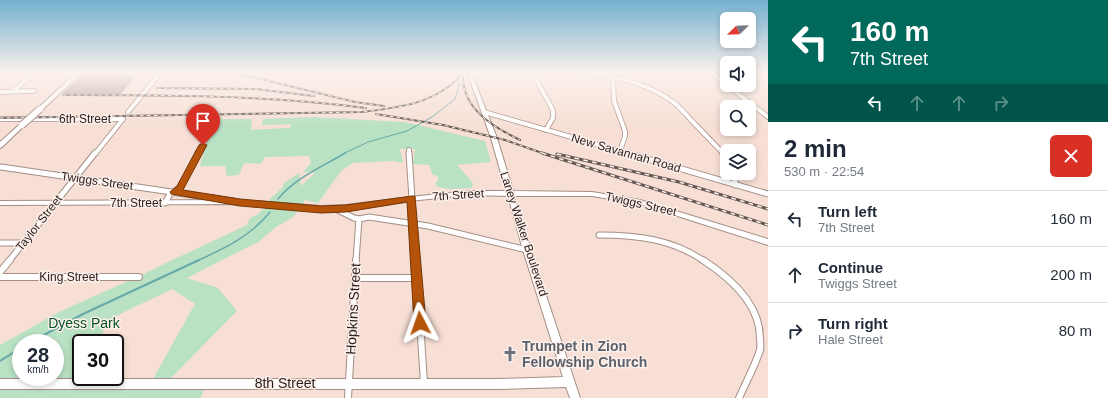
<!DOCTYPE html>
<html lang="en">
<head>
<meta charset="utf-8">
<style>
  body { margin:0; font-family:Arial,sans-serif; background:#f6f6f7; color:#1f2937; height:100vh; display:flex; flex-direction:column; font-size:15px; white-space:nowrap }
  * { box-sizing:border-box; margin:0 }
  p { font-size:13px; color:#747a83 }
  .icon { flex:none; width:22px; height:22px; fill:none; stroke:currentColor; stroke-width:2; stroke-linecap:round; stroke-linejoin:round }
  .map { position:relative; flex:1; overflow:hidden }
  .panel { display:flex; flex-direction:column; background:#fff; width:340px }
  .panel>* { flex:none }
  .hud { background:#00695c; color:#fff; overflow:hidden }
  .needle { width:26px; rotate:247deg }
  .tools { position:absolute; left:720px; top:12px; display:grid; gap:8px }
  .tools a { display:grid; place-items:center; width:36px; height:36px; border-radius:6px; background:#fff; box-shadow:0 2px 6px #0003; font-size:20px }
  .speed { position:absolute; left:12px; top:334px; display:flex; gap:8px; font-size:20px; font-weight:700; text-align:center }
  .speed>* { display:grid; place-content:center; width:52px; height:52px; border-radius:50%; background:#fff; box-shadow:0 2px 6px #0003; line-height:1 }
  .speed small { font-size:10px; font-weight:400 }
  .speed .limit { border:2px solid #111; border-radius:6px; background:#fff; color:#111 }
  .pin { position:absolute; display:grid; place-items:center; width:34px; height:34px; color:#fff; margin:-41px -17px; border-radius:50% 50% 50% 0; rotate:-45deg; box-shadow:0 0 4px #0007 }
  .pin .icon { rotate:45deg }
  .me { position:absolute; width:44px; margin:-22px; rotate:356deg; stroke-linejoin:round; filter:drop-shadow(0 0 3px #0008) }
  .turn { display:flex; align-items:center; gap:14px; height:84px; padding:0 16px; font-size:18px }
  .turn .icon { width:52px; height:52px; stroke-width:2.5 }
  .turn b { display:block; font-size:28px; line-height:34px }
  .lanes { display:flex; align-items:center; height:38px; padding:0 16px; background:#0003; justify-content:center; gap:20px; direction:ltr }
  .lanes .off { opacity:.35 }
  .round { display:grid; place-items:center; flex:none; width:42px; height:42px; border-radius:6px; background:#f6f6f7 }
  .headline { display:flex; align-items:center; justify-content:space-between; height:68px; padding:0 16px }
  h1 { font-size:24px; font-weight:700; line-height:30px }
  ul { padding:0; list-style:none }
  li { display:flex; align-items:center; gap:12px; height:56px; padding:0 16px; border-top:1px solid #e0e1e3 }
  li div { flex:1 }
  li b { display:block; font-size:15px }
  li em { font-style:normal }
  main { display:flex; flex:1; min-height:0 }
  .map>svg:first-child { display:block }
  .green { fill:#b9e1c3; fill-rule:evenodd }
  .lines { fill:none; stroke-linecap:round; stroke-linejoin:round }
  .stream-far2 { stroke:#67a9a9; stroke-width:1 }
  .stream-far1 { stroke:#67a9a9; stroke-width:1.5 }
  .stream { stroke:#67a9a9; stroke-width:2 }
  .building { fill:#b7a198; stroke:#9f8a81 }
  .street-far2-casing { stroke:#a48e85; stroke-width:5.5 }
  .street-far1-casing { stroke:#a48e85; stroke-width:7 }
  .street-casing { stroke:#a48e85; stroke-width:8 }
  .secondary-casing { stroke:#a48e85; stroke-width:2 }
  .primary-casing { stroke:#a48e85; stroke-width:2 }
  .street-far2 { stroke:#fff; stroke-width:4 }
  .street-far1 { stroke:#fff; stroke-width:5 }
  .street { stroke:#fff; stroke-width:6 }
  .secondary { fill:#fff; fill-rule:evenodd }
  .primary { fill:#fff; fill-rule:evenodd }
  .rail-far1-casing { stroke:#665953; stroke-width:2 }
  .rail-casing { stroke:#665953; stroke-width:3 }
  .rail-far1 { stroke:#fdefe9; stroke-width:1; stroke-dasharray:3.5; stroke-linecap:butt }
  .rail { stroke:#fdefe9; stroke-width:1.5; stroke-dasharray:4.5; stroke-linecap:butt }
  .primary-bridge-casing { stroke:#a48e85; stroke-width:8; stroke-linecap:butt }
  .primary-bridge { stroke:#fff; stroke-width:6 }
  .route { fill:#b45309; stroke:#753606 }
  .labels { text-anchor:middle; stroke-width:3; stroke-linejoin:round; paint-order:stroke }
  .street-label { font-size:12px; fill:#2c231f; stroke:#fdefe9 }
  .near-street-label { font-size:14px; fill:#2c231f; stroke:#fdefe9 }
  .near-park-label { font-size:14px; fill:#04532a; stroke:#fdefe9 }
  .near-worship-label { font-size:14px; font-weight:bold; fill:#5b616d; stroke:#fdefe9; text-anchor:start }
</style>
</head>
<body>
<main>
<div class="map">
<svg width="768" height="398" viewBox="0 0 768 398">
  <rect width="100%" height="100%" fill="#f7dfd5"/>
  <path class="green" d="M314,117L405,122L485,141L491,162L457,165L473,183L472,188L449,189L438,187L435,183L438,181V176L433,175L429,165L413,164L415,149H400L403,163L393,161L353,163L342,170L318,203L304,200V204L292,218L276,227L258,242L187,278L218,288L237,311L171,378L153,379L195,304L172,289L110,319L97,343H81V376L74,390L204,389L201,398H0V345L59,312L130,280L136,279L147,272L247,225L250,218L258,214L265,207L271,198L282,188L284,183L299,173L301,186L315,173L303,172L311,163L309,156L265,157L261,164L244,163L239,175L227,176L225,166H200L205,147L220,119H252L251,130L289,128L292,124L262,125L263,119ZM21,343H55V377H21Z"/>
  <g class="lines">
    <polyline class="stream-far2" points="343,154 368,142 407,131 432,117 455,99 459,86 457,72"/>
    <g class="stream-far1">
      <path d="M278,199C295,178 322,167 345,153"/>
      <path d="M197,261C225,248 251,236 270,212"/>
    </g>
    <g class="stream">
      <polyline points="29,343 83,314 199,260"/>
      <polyline points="0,361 21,348"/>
    </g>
  </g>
  <polygon class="building" points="135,76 120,94 63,94 81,77"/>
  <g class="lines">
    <g class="street-far2-casing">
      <g id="street-far2">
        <polyline points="710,72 727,85"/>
        <polyline points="533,74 553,110 553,118 546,130"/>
        <path d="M470,75C532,73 620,62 673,102C680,107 685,113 690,119C702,131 713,143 724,154"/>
        <polyline points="613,78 614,101 625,131 625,136 620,151"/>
        <polyline points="727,85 768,117"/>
        <polyline points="13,91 30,77"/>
        <polyline points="0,92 34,91"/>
        <polyline points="128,112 161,72"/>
        <polyline points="484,112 631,154"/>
        <polyline points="0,119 123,119"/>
        <polyline points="409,150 409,154"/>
        <polyline points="95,154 123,119"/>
        <polyline points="198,154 217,118"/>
      </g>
    </g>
    <g class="street-far1-casing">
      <g id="street-far1">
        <polyline points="409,153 416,261"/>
        <polyline points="627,153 768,194"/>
        <polyline points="723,153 727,157"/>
        <polyline points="1,167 233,201"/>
        <polyline points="735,173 735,185"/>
        <polyline points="165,203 170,194 180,188 198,153"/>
        <polyline points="336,209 354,218 359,219 369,217 428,226 527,250"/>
        <path d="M599,235C637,235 672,239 704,261"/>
        <polyline points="0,243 23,243"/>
        <polyline points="9,261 95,153"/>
        <polyline points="356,261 359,219"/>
      </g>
    </g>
    <g class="street-casing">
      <g id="street">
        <polyline points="416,260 424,383"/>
        <path d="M703,260C729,277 760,303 760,338C760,342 761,346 760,350C755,366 746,382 739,398"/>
        <polyline points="0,272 10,260"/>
        <polyline points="0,277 139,277"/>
        <polyline points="355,278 417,278"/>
        <polyline points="348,398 356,260"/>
      </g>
    </g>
    <g class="secondary-casing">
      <polygon id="secondary" points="467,72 471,72 497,138 513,191 592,192 640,200 768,239 768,245 640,204 592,196 514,196 531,250 580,398 570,398 566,387 499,389 0,389 0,379 499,379 563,377 523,250 508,196 469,195 419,200 346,211 321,212 240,204 0,205 0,201 240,200 321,206 346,205 419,196 469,191 506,191 491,138"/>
    </g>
    <g class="primary-casing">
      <g id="primary">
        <polygon points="77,72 83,72 42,110 38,110 38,108"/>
        <polygon points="22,123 24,124 24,126 2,147 0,148 0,142 20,124"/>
      </g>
    </g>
    <use href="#street-far2" class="street-far2"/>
    <use href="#street-far1" class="street-far1"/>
    <use href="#street" class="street"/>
    <use href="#secondary" class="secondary"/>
    <use href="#primary" class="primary"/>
    <g class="rail-far1-casing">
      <g id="rail-far1">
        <polyline points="233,72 355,102 384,106"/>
        <path d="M463,74C461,108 493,127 520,140"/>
        <polyline points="157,88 256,89 314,96"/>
        <path d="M63,95C164,95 265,95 366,108"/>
        <polyline points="376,114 443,125 505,140 545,154"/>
        <path d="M0,118L362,112C398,108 440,103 463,72"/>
        <polyline points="557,154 559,154"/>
      </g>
    </g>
    <g class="rail-casing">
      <g id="rail">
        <polyline points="542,153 768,225"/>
        <polyline points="557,154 679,182 768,209"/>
      </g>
    </g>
    <use href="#rail-far1" class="rail-far1"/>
    <use href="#rail" class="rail"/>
    <g class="primary-bridge-casing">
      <polyline id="primary-bridge" points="22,125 40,109"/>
    </g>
    <use href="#primary-bridge" class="primary-bridge"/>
  </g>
  <linearGradient id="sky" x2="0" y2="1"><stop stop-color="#74b0cf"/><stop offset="0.57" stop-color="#fbf1ec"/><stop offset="1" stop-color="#fbf1ec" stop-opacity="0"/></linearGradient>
  <rect width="768" height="127" fill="url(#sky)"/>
  <polygon class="route" points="203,143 207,145 183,190 240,199 321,206 346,205 412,196 415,196 426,323 424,327 420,328 416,327 414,323 407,202 346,212 321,213 240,206 171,194 170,192 177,186 199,145"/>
  <defs>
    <g id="church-bare" transform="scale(1.2)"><path d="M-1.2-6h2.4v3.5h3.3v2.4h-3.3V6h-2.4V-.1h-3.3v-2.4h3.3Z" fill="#6b7280" stroke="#fdefe9" stroke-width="2.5" paint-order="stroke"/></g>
  </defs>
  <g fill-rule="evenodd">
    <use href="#church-bare" x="510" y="354"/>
  </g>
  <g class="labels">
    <g class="street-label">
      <text x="85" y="123">6th Street</text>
      <text transform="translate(626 153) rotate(16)" y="4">New Savannah Road</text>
      <text transform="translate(97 181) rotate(8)" y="4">Twiggs Street</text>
      <text transform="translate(458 195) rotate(-4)" y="4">7th Street</text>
      <text x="136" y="207">7th Street</text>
      <text transform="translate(641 204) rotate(13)" y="4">Twiggs Street</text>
      <text transform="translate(39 223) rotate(-52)" y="4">Taylor Street</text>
      <text transform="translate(524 234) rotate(72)" y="4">Laney Walker Boulevard</text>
      <text x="69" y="281">King Street</text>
    </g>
    <g class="near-street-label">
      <text transform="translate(353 309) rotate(-87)" y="5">Hopkins Street</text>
      <text x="285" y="388">8th Street</text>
    </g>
    <g class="near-park-label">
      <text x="84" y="328">Dyess Park</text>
    </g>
    <g class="near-worship-label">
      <text x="522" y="351">Trumpet in Zion<tspan x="522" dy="16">Fellowship Church</tspan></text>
    </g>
  </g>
</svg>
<div class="tools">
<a><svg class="needle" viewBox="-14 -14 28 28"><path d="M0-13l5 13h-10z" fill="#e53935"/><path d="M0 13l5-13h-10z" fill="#747a83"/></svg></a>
<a><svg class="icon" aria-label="sound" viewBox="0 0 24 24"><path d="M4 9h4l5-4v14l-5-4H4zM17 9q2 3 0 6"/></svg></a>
<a><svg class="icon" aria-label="search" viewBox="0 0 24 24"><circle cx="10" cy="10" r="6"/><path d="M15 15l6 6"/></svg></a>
<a><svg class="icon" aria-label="layers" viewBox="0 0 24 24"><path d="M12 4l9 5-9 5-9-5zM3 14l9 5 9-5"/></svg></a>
</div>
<div class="speed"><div>28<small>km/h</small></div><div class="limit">30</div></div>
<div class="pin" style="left:203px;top:145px;background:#d93025"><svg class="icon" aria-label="arrive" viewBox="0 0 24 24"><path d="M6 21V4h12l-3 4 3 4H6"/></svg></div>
<svg class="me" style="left:420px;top:323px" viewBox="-20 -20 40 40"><path d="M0-17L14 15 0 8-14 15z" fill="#b45309" stroke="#fff" stroke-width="4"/></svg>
</div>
<section class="panel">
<div class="hud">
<div class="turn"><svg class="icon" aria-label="left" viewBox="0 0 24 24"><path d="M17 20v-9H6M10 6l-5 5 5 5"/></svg><div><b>160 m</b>7th Street</div></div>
<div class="lanes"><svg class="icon" aria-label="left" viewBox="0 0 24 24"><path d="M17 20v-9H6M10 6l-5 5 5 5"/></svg><svg class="icon off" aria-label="ahead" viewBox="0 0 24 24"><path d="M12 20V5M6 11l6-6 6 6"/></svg><svg class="icon off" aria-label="ahead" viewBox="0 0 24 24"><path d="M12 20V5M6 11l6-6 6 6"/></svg><svg class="icon off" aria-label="right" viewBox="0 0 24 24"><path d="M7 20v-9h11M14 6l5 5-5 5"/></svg></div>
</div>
<div class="headline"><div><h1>2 min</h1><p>530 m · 22:54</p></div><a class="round" style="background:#d93025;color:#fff"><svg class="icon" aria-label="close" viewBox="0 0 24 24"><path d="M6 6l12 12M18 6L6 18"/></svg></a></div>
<ul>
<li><svg class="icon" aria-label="left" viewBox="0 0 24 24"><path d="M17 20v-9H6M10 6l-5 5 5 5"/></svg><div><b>Turn left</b><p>7th Street</p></div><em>160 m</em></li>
<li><svg class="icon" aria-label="ahead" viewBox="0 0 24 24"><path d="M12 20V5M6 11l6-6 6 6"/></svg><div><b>Continue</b><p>Twiggs Street</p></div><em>200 m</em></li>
<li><svg class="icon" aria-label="right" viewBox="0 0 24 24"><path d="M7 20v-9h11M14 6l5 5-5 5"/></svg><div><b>Turn right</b><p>Hale Street</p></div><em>80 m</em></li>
</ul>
</section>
</main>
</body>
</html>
